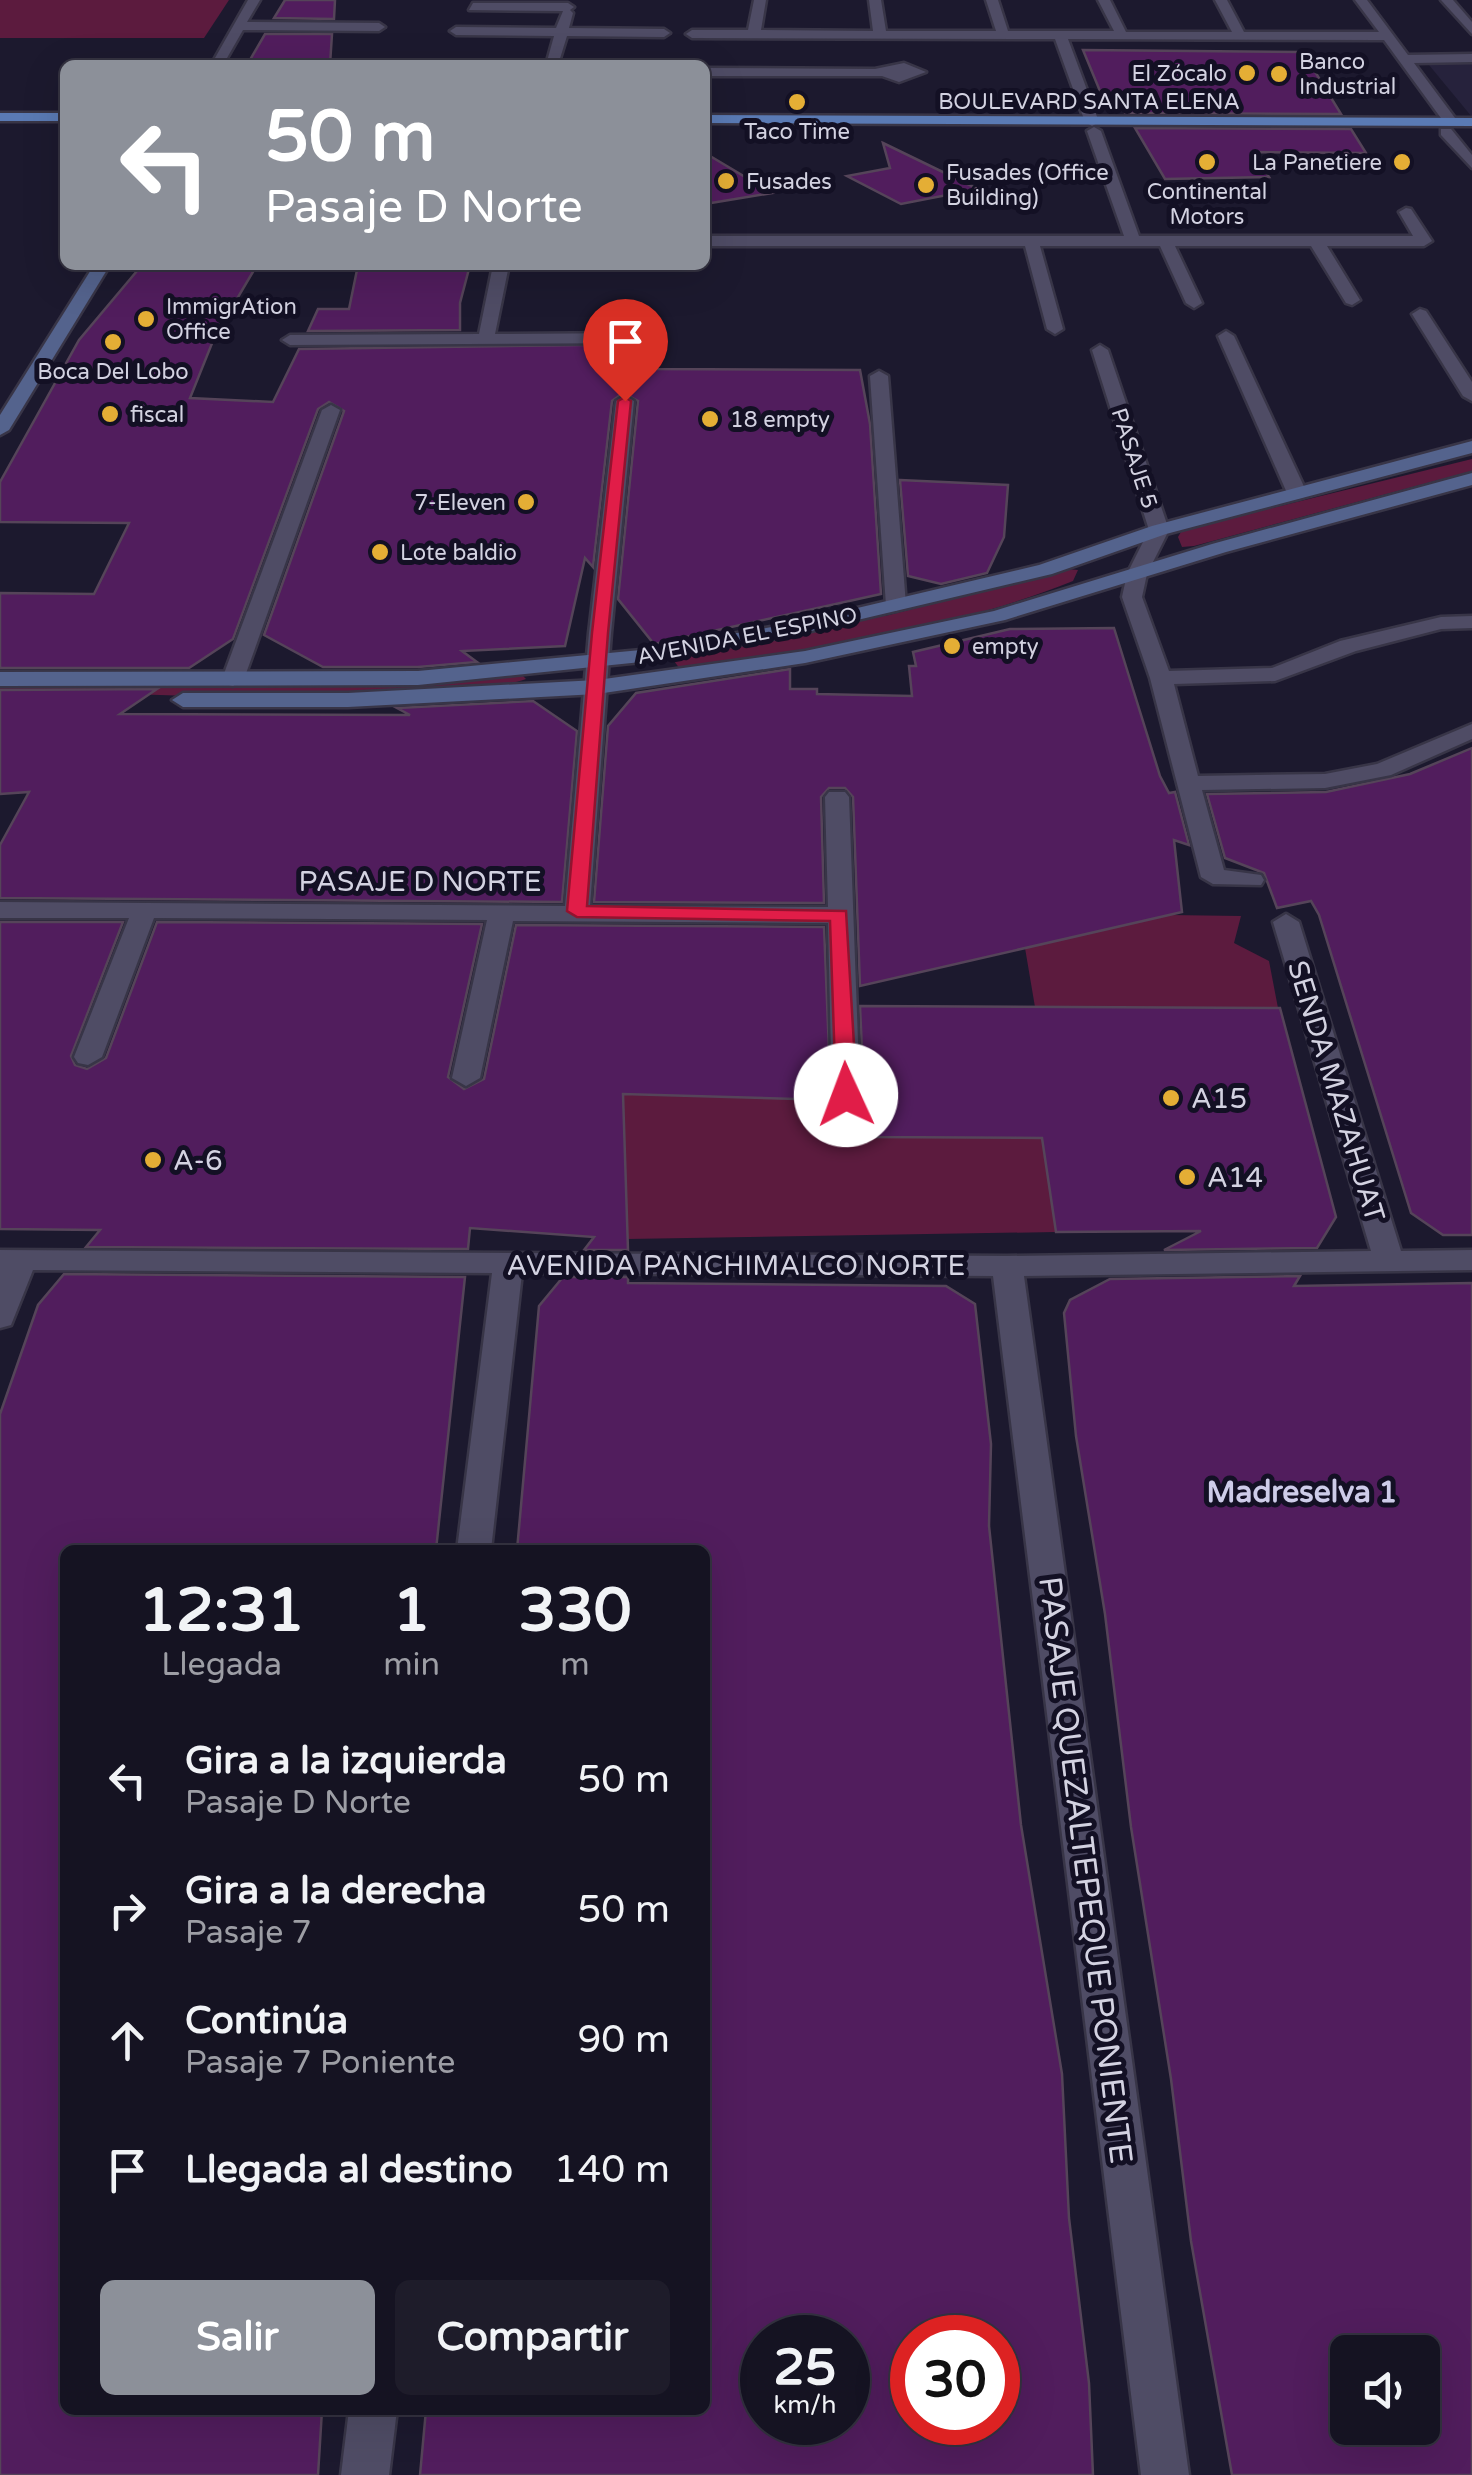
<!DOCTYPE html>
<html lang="es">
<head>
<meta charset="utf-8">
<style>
  body { margin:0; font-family:"Varela Round",sans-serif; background:#1e1c2a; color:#f1f3f6; height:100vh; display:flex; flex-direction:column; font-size:38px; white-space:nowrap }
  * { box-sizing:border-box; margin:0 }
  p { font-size:32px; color:#9d9ea5 }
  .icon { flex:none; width:55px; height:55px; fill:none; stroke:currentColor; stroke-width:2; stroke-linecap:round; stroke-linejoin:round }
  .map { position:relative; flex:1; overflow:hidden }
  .sheet { position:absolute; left:60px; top:1545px; width:650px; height:870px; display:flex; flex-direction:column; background:#151322; border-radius:15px; box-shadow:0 10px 40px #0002,0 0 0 2px #343240 }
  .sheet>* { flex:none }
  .hud { position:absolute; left:60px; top:60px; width:650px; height:210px; border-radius:15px; box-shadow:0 10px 40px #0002,0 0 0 2px #343240; background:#8c9099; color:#fff; overflow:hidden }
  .fabs { position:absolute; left:1330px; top:2335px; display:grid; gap:20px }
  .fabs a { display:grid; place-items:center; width:110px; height:110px; border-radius:15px; background:#151322; box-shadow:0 10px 40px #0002,0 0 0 2px #343240; font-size:50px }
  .speed { position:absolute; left:740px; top:2315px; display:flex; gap:20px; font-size:50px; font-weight:700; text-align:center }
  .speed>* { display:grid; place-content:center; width:130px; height:130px; border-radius:50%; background:#151322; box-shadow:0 10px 40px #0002,0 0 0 2px #343240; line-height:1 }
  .speed small { font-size:25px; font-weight:400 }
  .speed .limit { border:15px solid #d22; background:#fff; color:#111 }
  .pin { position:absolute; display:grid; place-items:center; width:85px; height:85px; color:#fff; margin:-102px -42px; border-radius:50% 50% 50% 0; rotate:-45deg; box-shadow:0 0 10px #0007 }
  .pin .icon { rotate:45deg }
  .me { position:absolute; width:110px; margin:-55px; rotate:358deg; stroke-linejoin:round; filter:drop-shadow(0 0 8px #0008) }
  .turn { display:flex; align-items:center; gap:35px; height:210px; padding:0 40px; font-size:45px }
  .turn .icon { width:130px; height:130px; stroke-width:2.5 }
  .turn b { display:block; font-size:70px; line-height:85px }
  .eta { display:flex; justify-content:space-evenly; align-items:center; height:170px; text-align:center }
  .eta b { font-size:60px; font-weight:700; line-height:70px }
  .cta { display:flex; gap:20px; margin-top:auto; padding:20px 40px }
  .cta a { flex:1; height:115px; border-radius:15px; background:#8c9099; color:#fff; font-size:40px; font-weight:700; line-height:115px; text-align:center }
  .cta a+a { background:#1e1c2a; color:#f1f3f6 }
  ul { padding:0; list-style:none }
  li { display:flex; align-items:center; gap:30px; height:130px; padding:0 40px }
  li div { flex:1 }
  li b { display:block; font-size:38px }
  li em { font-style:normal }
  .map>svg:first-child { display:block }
  .built { fill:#26223c }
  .green { fill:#5c1b3e }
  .building { fill:#511d5d; stroke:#554459; stroke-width:2.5; fill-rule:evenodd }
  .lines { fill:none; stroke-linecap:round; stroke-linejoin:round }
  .street-casing { stroke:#383547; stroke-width:5 }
  .secondary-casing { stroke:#383547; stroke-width:5 }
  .primary-casing { stroke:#383547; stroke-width:5 }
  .street { fill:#4f4c65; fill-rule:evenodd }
  .secondary { fill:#54638d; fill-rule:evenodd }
  .primary { fill:#5a7ab4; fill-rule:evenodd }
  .route { fill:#e11d48; stroke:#92132f; stroke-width:2.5 }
  .poi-dot { fill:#e4ae35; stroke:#131024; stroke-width:4 }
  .labels { text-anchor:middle; stroke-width:10; stroke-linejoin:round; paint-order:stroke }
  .far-poi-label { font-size:22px; fill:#d3d2e1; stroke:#131024; text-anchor:start }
  .far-street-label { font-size:22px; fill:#d3d2e1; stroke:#131024 }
  .street-label { font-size:28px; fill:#d3d2e1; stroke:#131024 }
  .poi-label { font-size:28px; fill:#d3d2e1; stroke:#131024; text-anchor:start }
  .neighbourhood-label { font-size:30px; font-weight:bold; fill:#cecce9; stroke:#131024 }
  .near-street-label { font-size:32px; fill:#d3d2e1; stroke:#131024 }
</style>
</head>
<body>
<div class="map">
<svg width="1472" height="2475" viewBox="0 0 1472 2475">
  <rect width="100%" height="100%" fill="#1c192e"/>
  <polygon class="built" points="1472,63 1472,117 1429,65"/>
  <g class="green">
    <polygon points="0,0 229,0 204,38 0,38"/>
    <polygon points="1472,459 1472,471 1194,546 1182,547 1178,537 1182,530"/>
    <path d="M1067,569L1078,570L1073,581C949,631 811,650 680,669L668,653L889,615Z"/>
    <path d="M522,675L526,679C507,687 485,682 465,685C314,707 153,693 0,690V683L240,687Z"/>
    <polygon points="1169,915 1241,916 1234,943 1269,961 1278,1008 1035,1007 1025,948"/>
    <polygon points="644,1094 813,1100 870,1137 1042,1138 1056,1232 627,1239 499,1095"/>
  </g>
  <g class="building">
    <polygon points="285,0 335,0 334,19 274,18"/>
    <polygon points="265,34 332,34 330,65 247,65"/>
    <polygon points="1083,50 1303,52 1341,114 1125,113 1123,109 1107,108"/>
    <polygon points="1135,128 1351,129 1366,153 1252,152 1269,177 1165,179"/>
    <polygon points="883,143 978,189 901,204 847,176 890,168"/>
    <polygon points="705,153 772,193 705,204"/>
    <polygon points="142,265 257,265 231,309 225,311 190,398 273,402 299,349 655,344 650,369 860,370 870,424 881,594 654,644 618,599 638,401 623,393 612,401 593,567 585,558 565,646 462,651 477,662 418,667 323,667 264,635 344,411 329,402 318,409 233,639 189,668 0,668 0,593 94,594 129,523 0,522 0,482 79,340"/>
    <polygon points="358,265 470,265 460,303 460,330 308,331 318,309 349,309"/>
    <polygon points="900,480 1008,485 1004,537 987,573 941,584 908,576"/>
    <polygon points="1114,628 1160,776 1169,793 1175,792 1189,845 1174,840 1182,912 860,986 853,797 845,788 829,788 821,797 824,903 594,902 608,726 636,693 790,669 790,689 817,689 817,694 912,696 909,666 916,666 913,652 1010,629"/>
    <polygon points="157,689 120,714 410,715 397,708 533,701 577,731 562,902 0,898 0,845 29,792 0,794 0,690"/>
    <polygon points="1472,748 1472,1235 1443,1235 1411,1213 1319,915 1311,901 1277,908 1264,873 1225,858 1207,794 1326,792 1410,774"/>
    <polygon points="0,922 123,922 71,1056 75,1065 87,1069 106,1058 157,922 482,924 448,1077 464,1089 484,1079 516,925 824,927 831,1100 623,1094 628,1250 584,1250 594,1237 470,1228 468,1249 86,1247 100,1230 0,1229"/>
    <polygon points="860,1006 1280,1008 1336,1217 1317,1248 1164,1250 1201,1231 1056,1232 1042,1138 870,1137 867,1101 860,1101 864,1095"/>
    <polygon points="64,1274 465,1277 436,1550 65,1550 65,2410 322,2410 318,2475 0,2475 0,1414 38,1305"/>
    <path d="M1300,1276L1294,1286L1472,1283V2475H1232L1191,2241L1171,2079L1131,1827L1105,1614L1076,1436L1064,1313L1070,1300L1110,1279ZM1348,2352H1422V2428H1348Z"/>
    <path d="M563,1277H628V1283L946,1286L975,1304L991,1444L989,1526L1021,1825L1062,2074L1069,2218L1089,2383L1093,2475H420L426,2410H705V1550H517L539,1306ZM762,2338H848V2422H762ZM912,2338H998V2422H912Z"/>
  </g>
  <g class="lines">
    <g class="street-casing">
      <g id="street">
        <polygon points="248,0 260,0 247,22 379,23 385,27 379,31 243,30 223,65 211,65"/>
        <polygon points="754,0 766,0 761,30 873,31 869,0 881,0 886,31 996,31 986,0 998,0 1008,31 1114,31 1098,0 1110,0 1126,32 1232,32 1215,0 1227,0 1244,32 1379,32 1355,0 1367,0 1408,55 1472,54 1472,62 1414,63 1458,122 1451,126 1446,125 1384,40 1068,39 1099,122 1092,126 1085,122 1055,39 692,38 686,34 692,30 748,30"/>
        <polygon points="1441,0 1453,0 1472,22 1472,34"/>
        <polygon points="473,3 568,3 574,7 570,10 573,13 569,28 664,29 670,33 664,37 567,36 558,65 546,65 554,36 456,35 450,31 456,27 556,28 563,11 469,10"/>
        <polygon points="904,63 926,72 899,82 882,76 705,76 705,68 875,69"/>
        <polygon points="1094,127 1101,131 1139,236 1413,236 1399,212 1406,208 1411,209 1432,241 1424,246 1327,246 1360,300 1352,305 1346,303 1311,246 1175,246 1202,303 1194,308 1186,303 1160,246 1040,246 1063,329 1055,334 1047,329 1025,246 705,246 705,236 1124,236 1087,131"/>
        <polygon points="1441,129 1451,129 1472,155 1472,168 1441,135"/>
        <polygon points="493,265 509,265 495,334 638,333 646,338 638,343 290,345 282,340 290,335 479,334"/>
        <polygon points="1420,309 1426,311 1472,382 1472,401 1463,396 1412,314"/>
        <polygon points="1226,331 1234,336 1307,493 1304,497 1297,499 1287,493 1218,336"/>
        <polygon points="1100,345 1108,350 1169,530 1147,574 1142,597 1169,671 1272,668 1340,641 1441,617 1472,616 1472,628 1441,629 1356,651 1275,681 1174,684 1198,776 1325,774 1377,764 1472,724 1472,739 1391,775 1325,788 1202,790 1224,870 1261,875 1264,880 1261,885 1213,884 1201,877 1150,678 1122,597 1127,574 1149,530 1092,350"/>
        <polygon points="879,371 888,376 906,605 896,611 886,605 870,376"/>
        <polygon points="625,396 634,401 611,633 590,906 828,907 825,797 829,792 845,792 849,797 860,1095 856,1101 836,1101 832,1095 828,923 513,921 480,1078 466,1086 452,1078 487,920 154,918 102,1057 88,1065 78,1063 74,1057 129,918 0,918 0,902 565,906 589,633 616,401"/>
        <polygon points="331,405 340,410 244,679 233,686 225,684 222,679 322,410"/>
        <polygon points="1286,914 1299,922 1401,1251 1472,1250 1472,1270 1024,1276 1189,2475 1141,2475 993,1276 522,1273 491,1550 457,1550 492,1273 33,1270 11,1325 0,1328 0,1250 1007,1256 1371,1251 1273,922"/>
        <polygon points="349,2410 397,2410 389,2475 341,2475"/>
      </g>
    </g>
    <g class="secondary-casing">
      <g id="secondary">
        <polygon points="94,265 110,265 9,430 0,435 0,415"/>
        <polygon points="1472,441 1472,453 1166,534 1052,574 794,635 641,662 418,685 0,686 0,672 418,671 641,650 794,623 1039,565 1152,526"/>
        <polygon points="1472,473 1472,485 1226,552 1005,620 805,663 597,694 348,707 183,707 172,700 183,693 348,693 597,680 805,651 994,611 1212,544"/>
      </g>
    </g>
    <g class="primary-casing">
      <g id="primary">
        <rect x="0" y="113" width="65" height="8"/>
        <polygon points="705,115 1472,118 1472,126 705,123"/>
      </g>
    </g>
    <use href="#street" class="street"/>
    <use href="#secondary" class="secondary"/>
    <use href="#primary" class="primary"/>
  </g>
  <polygon class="route" points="625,397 631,401 608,633 587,906 846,911 857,1095 854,1099 839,1099 836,1095 830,921 577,917 567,911 592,633 618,401"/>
  <g class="poi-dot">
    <circle cx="1247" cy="73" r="10"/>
    <circle cx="1279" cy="74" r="10"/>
    <circle cx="797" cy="102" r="10"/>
    <circle cx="1207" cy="162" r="10"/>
    <circle cx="1402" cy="162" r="10"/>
    <circle cx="726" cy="181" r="10"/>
    <circle cx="926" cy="185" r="10"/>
    <circle cx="146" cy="319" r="10"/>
    <circle cx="113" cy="342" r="10"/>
    <circle cx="110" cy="414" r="10"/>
    <circle cx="710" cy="419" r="10"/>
    <circle cx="526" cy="502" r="10"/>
    <circle cx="380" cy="552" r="10"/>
    <circle cx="952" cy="646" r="10"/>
    <circle cx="1171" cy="1098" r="10"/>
    <circle cx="153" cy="1160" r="10"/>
    <circle cx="1187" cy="1177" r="10"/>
  </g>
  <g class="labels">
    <g class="far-poi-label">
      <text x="1299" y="69">Banco<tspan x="1299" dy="25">Industrial</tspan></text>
      <text x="1227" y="81" text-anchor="end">El Zócalo</text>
      <text x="797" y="139" text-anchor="middle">Taco Time</text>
      <text x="1382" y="170" text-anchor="end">La Panetiere</text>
      <text x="946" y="180">Fusades (Office<tspan x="946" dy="25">Building)</tspan></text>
      <text x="746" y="189">Fusades</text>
      <text x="1207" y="199" text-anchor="middle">Continental<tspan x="1207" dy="25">Motors</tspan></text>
      <text x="166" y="314">ImmigrAtion<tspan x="166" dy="25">Office</tspan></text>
      <text x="113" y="379" text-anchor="middle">Boca Del Lobo</text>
      <text x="130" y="422">fiscal</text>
      <text x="730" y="427">18 empty</text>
      <text x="506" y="510" text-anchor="end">7-Eleven</text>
      <text x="400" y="560">Lote baldio</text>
      <text x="972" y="654">empty</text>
    </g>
    <g class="far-street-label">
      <text x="1089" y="109">BOULEVARD SANTA ELENA</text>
      <text transform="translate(1135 458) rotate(72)" y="8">PASAJE 5</text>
      <text transform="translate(747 635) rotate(-11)" y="8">AVENIDA EL ESPINO</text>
    </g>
    <g class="street-label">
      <text x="420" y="891">PASAJE D NORTE</text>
      <text transform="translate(1337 1091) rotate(73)" y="10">SENDA MAZAHUAT</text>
      <text x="736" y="1275">AVENIDA PANCHIMALCO NORTE</text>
    </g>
    <g class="poi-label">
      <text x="1191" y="1108">A15</text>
      <text x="173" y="1170">A-6</text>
      <text x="1207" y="1187">A14</text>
    </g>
    <g class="neighbourhood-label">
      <text x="1302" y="1502">Madreselva 1</text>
    </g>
    <g class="near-street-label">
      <text transform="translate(1086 1870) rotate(83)" y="11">PASAJE QUEZALTEPEQUE PONIENTE</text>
    </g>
  </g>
</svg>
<div class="fabs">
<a><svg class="icon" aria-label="sound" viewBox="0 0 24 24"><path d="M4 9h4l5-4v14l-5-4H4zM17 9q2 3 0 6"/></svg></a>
</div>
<div class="speed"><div>25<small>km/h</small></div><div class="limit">30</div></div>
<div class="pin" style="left:625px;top:401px;background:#d93025"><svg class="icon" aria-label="arrive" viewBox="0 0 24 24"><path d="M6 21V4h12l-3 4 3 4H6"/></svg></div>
<svg class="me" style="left:846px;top:1095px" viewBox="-20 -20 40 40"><circle r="19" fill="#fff"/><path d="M0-13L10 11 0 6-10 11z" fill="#e11d48"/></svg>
<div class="hud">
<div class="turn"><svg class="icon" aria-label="left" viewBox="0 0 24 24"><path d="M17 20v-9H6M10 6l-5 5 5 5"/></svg><div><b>50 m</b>Pasaje D Norte</div></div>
</div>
<section class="sheet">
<div class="eta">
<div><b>12:31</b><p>Llegada</p></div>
<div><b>1</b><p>min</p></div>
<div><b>330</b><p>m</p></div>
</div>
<ul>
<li><svg class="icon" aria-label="left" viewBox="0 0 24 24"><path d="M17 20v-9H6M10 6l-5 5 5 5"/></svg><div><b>Gira a la izquierda</b><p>Pasaje D Norte</p></div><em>50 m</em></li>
<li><svg class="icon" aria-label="right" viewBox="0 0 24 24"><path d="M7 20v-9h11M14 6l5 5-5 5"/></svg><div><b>Gira a la derecha</b><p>Pasaje 7</p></div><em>50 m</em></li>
<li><svg class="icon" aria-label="ahead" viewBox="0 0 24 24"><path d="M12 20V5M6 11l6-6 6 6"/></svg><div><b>Continúa</b><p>Pasaje 7 Poniente</p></div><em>90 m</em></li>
<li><svg class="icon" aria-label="arrive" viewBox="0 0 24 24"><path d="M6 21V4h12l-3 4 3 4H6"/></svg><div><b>Llegada al destino</b></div><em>140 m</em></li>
</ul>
<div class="cta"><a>Salir</a><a>Compartir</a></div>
</section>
</div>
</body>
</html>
